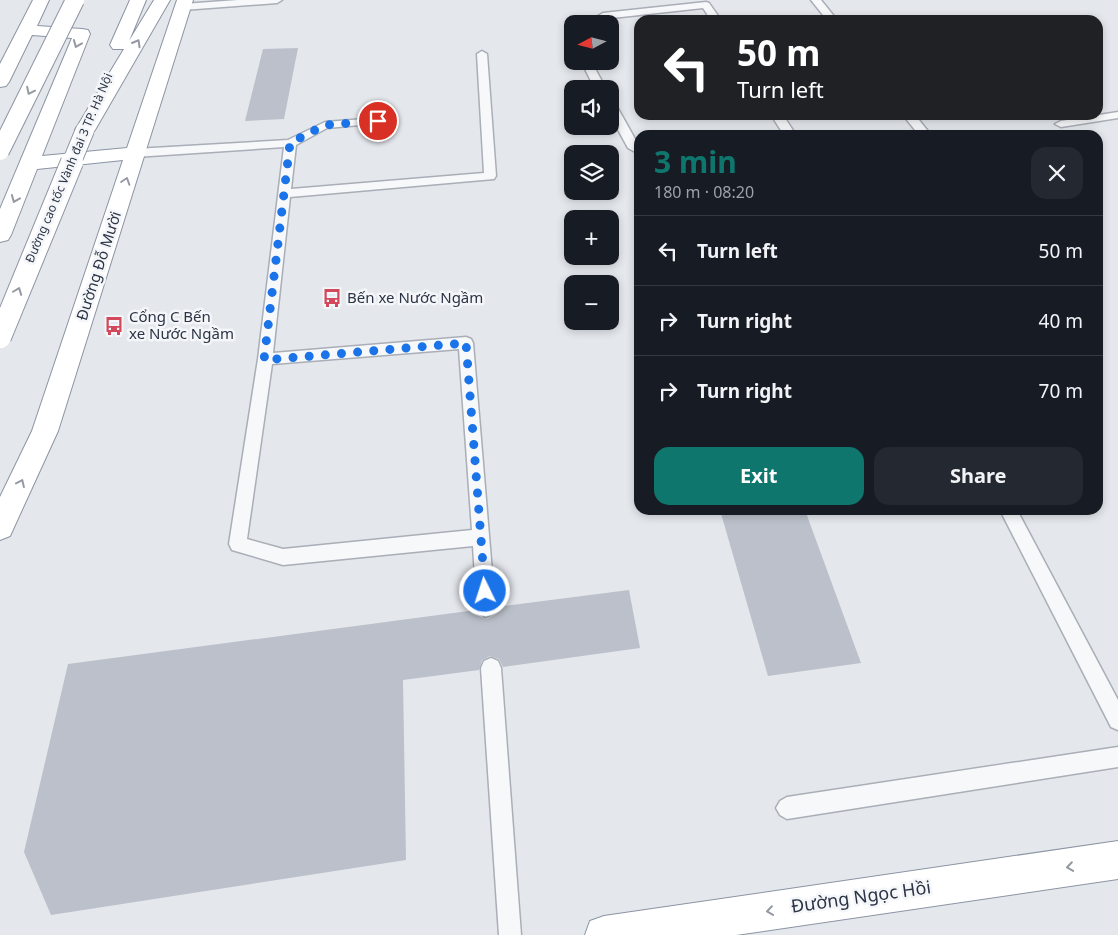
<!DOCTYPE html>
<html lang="en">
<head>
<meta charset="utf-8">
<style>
  body { margin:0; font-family:"Noto Sans",sans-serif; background:#242831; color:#f1f3f6; height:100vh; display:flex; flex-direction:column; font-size:19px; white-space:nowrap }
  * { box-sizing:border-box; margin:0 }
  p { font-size:16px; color:#9ea1a6 }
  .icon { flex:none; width:28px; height:28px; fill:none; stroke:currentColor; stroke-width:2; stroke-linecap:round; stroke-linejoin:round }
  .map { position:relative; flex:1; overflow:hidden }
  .sheet { position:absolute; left:634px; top:130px; width:469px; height:385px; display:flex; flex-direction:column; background:#171b24; border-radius:15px; box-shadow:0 2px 8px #0003 }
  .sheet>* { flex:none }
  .hud { position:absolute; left:634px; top:15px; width:469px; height:105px; border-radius:15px; box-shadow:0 2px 8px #0003; background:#202124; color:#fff; overflow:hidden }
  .needle { width:32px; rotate:263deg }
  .controls { position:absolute; left:564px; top:15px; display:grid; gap:10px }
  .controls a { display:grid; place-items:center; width:55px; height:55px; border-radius:10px; background:#171b24; box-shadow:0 2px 8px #0003; font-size:25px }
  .pin { position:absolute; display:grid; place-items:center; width:42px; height:42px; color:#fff; margin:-21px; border:2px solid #fff; border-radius:50%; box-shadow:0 1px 5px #0007 }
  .me { position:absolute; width:55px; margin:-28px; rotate:356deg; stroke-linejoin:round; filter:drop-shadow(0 0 4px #0008) }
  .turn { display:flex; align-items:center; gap:18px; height:105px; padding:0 20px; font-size:22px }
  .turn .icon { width:65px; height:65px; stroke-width:2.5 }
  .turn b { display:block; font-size:35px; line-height:42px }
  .round { display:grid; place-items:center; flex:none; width:52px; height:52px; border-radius:15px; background:#242831 }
  .head { display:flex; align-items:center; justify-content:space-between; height:85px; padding:0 20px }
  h1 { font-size:30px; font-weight:700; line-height:38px; color:#0f766e }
  .button { display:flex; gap:10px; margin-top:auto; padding:10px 20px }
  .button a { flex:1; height:58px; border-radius:15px; background:#0f766e; color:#fff; font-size:20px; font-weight:700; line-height:58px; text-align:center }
  .button a+a { background:#242831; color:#f1f3f6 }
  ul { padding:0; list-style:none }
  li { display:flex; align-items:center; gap:15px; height:70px; padding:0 20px; border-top:1px solid #363941 }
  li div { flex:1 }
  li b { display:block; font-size:19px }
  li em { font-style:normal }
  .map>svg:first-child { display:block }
  .building { fill:#bbc0ca }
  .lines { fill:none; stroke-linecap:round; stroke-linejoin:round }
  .service-casing { stroke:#a9aeb7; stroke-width:3 }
  .trunk-casing { stroke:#8b94a3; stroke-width:2 }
  .motorway-casing { stroke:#8b94a3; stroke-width:2 }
  .service { fill:#f7f8fa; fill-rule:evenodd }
  .trunk { fill:#fff; fill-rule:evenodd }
  .motorway { fill:#fff; fill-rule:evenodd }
  .motorway-bridge-far1-casing { stroke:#8b94a3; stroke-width:20; stroke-linecap:butt }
  .motorway-bridge-casing { stroke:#8b94a3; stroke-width:24; stroke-linecap:butt }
  .motorway-bridge-far1 { stroke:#fff; stroke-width:18 }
  .motorway-bridge { stroke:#fff; stroke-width:22 }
  .oneway { stroke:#959aa2 }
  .route { stroke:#1a73e8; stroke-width:9; stroke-dasharray:0 16.2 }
  .labels { text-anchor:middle; stroke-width:5; stroke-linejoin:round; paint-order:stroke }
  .far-street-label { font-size:12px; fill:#2b3445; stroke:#f4f6f9 }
  .street-label { font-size:15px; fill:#2b3445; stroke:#f4f6f9 }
  .poi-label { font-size:15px; fill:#2b3445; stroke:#f4f6f9; text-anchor:start }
  .near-street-label { font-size:18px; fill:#2b3445; stroke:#f4f6f9 }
</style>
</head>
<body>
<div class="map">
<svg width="1118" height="935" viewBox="0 0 1118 935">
  <rect width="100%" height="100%" fill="#e4e7ec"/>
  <g class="building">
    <polygon points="298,48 284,119 245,121 263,49"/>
    <polygon points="720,510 805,510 861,663 768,676"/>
    <polygon points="629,590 640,648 503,667 499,659 490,656 482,660 479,670 403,680 406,860 51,915 24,852 68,664 476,610 479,616 487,619 494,615 497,607"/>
  </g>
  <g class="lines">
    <g class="service-casing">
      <g id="service">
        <polygon points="238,0 282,0 277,3 183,10 178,7 183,4"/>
        <polygon points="811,0 821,0 837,20 827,20"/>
        <polygon points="706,2 709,3 721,20 711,20 703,8 603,19 598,16 603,13"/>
        <path d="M482,51L487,54L496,176L494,179L290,197L273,353L466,337L471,339L473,343L495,608L492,614L486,617L480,614L477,608L473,546L283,565L232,550L229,544L258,359L284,147L135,157L129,153L135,149L288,140L325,122L378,118L384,121L382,123L327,128L296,145L291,189L484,173L477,54ZM459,349L472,530L283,549L247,539L272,364Z"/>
        <polygon points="581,61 591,61 606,89 595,89"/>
        <polygon points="610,102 616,105 639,146 639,154 628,148 610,115"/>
        <polygon points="1118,112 1118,118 1061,127 1055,124 1061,121"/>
        <polygon points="771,115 783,115 796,135 784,135"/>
        <polygon points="903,115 915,115 931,135 919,135"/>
        <polygon points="1000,510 1017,510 1118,700 1118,730 1111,727"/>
        <polygon points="491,658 498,661 501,668 521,935 499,935 481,668 484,661"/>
        <polygon points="1118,747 1118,767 787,819 780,815 776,808 780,801 787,797"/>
      </g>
    </g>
    <g class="trunk-casing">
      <g id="trunk">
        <polygon points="33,0 49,0 37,26 82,29 88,30 90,34 42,156 127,148 177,0 193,0 58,431 10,536 0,540 0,497 32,431 123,160 37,169 11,235 8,240 0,242 0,209 72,38 32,35 9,82 6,86 0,87 0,64"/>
        <polygon points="1118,841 1118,879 736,935 585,935 590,921 604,916"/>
      </g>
    </g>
    <g class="motorway-casing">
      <polygon id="motorway" points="130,0 146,0 129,41 154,0 170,0 95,130 92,134 78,134 75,130 124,49 113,49 110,45"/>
    </g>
    <use href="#service" class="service"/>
    <use href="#trunk" class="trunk"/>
    <use href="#motorway" class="motorway"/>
    <g class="motorway-bridge-far1-casing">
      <g id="motorway-bridge-far1">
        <polyline points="0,151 75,0"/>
        <polyline points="71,164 85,130"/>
      </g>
    </g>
    <g class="motorway-bridge-casing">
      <polyline id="motorway-bridge" points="0,337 72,162"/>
    </g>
    <use href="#motorway-bridge-far1" class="motorway-bridge-far1"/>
    <use href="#motorway-bridge" class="motorway-bridge"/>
  </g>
  <defs><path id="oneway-chevron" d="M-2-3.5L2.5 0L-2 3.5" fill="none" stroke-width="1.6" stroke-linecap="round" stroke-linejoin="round" transform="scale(1.25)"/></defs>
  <g class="oneway">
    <use href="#oneway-chevron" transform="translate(137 43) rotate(-60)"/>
    <use href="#oneway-chevron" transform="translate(77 44) rotate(112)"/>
    <use href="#oneway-chevron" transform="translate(30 91) rotate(116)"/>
    <use href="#oneway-chevron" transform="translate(126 181) rotate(-72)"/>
    <use href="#oneway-chevron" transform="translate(15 199) rotate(112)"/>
    <use href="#oneway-chevron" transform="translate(18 291) rotate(-69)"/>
    <use href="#oneway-chevron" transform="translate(21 483) rotate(-65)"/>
    <use href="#oneway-chevron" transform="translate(1070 867) rotate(172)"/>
    <use href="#oneway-chevron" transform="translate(770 911) rotate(172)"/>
  </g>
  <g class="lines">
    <polyline class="route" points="378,121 325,125 290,143 264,360 466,343 485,591"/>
  </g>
  <defs>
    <g id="bus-bare" transform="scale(1.5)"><path d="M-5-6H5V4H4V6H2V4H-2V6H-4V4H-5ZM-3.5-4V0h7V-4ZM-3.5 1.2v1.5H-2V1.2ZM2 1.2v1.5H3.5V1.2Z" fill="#d1495b" stroke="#f4f6f9" stroke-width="2.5" paint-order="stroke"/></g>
  </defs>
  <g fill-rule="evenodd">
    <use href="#bus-bare" x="332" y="298"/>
    <use href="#bus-bare" x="114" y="326"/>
  </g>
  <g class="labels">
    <g class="far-street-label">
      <text transform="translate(69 168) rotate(-67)" y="4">Đường cao tốc Vành đai 3 TP. Hà Nội</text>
    </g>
    <g class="street-label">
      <text transform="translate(99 266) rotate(-72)" y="5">Đường Đỗ Mười</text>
    </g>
    <g class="poi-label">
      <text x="347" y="303">Bến xe Nước Ngầm</text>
      <text x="129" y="322">Cổng C Bến<tspan x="129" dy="17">xe Nước Ngầm</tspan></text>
    </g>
    <g class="near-street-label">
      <text transform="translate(861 897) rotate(-8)" y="6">Đường Ngọc Hồi</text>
    </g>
  </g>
</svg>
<div class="controls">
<a><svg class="needle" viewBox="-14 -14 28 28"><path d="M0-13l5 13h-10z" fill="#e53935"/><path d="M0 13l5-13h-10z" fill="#9ea1a6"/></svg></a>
<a><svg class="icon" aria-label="sound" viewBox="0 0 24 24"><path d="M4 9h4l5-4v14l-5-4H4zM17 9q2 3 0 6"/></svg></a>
<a><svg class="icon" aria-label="layers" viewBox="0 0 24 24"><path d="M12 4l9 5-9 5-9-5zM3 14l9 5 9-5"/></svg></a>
<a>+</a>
<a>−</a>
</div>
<div class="pin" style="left:378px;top:121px;background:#d93025"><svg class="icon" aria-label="arrive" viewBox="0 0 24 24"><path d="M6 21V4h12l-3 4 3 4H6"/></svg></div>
<svg class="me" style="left:485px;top:591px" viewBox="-20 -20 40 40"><circle r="17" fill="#1a73e8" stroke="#fff" stroke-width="3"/><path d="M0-11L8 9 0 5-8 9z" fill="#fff"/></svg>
<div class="hud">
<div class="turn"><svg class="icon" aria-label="left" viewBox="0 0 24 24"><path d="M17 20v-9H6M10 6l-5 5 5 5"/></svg><div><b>50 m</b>Turn left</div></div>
</div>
<section class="sheet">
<div class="head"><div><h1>3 min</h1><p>180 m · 08:20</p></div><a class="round"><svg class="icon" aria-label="close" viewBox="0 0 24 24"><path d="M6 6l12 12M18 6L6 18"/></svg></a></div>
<ul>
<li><svg class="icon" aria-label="left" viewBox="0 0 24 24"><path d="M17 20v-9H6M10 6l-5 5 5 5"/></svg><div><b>Turn left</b></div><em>50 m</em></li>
<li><svg class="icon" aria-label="right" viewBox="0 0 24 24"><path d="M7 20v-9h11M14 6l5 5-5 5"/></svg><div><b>Turn right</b></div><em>40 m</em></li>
<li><svg class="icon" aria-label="right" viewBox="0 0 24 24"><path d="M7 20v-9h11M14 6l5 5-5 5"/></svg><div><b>Turn right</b></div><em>70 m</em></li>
</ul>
<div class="button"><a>Exit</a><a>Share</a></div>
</section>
</div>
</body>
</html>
